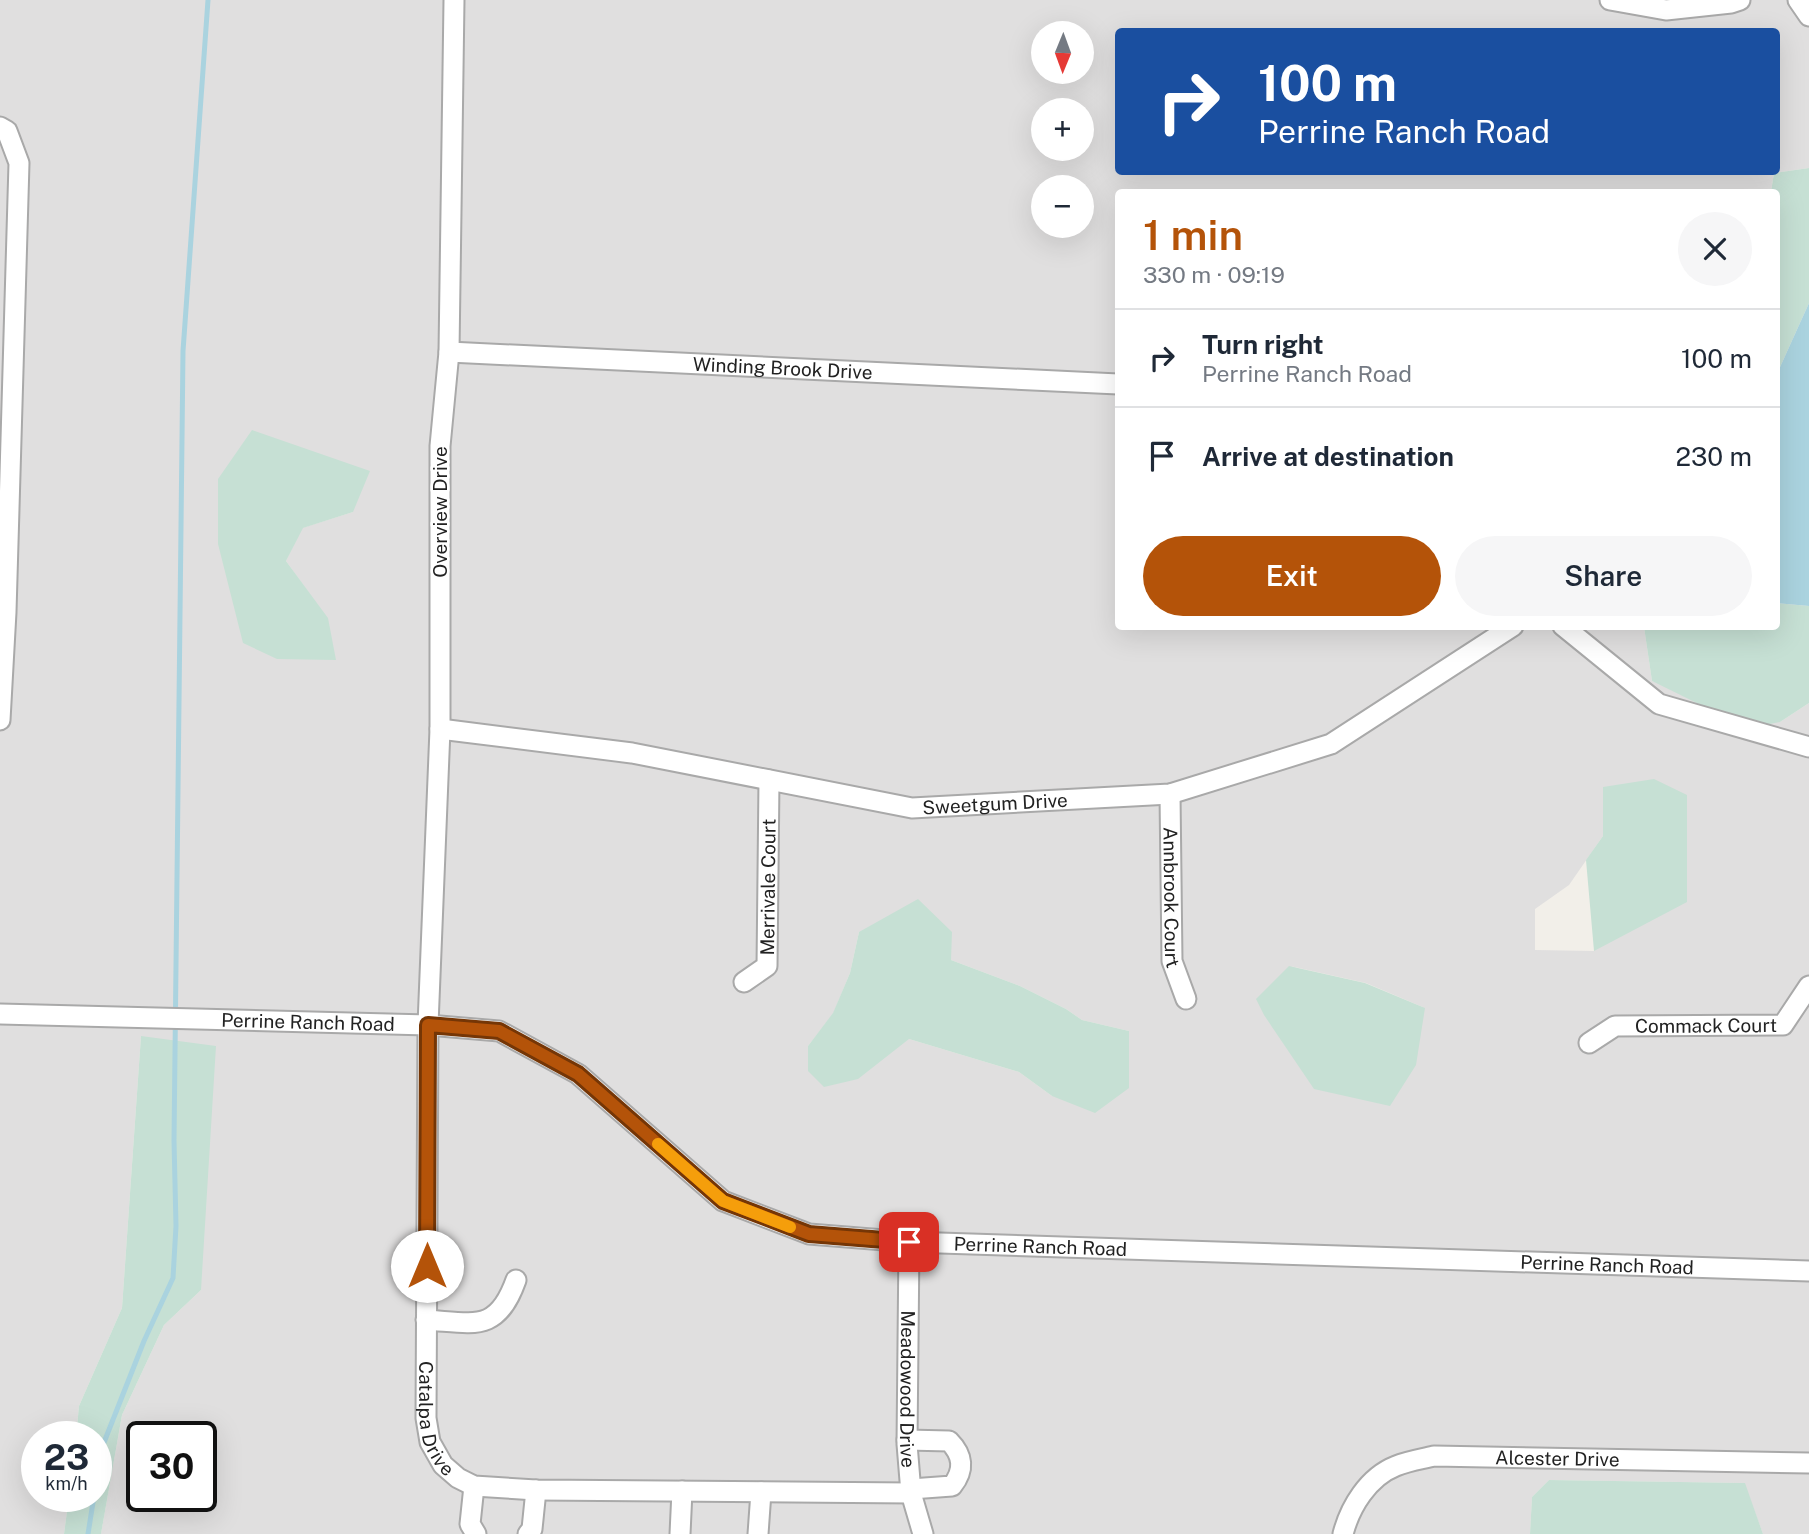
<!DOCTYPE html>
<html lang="en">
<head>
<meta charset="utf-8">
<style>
  body { margin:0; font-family:"Public Sans",sans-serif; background:#f6f6f7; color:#1f2937; height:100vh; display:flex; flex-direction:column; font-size:26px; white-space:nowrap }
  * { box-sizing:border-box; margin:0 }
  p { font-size:23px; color:#747a83 }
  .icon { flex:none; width:38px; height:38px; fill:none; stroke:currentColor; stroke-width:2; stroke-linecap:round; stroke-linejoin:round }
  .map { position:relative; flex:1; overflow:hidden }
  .sheet { position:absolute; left:1115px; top:189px; width:665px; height:441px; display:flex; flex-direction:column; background:#fff; border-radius:7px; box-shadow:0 7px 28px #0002 }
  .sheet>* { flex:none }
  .top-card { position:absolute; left:1115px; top:28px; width:665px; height:147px; border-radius:7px; box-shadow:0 7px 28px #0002; background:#1a4fa0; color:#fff; overflow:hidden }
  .needle { width:46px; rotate:181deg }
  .buttons { position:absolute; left:1031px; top:21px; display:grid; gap:14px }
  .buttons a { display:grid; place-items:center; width:63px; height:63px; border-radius:50%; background:#fff; box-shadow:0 7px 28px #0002; font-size:35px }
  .speed { position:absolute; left:21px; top:1421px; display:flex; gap:14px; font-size:35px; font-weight:700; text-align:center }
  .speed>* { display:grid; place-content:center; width:91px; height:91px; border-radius:50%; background:#fff; box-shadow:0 7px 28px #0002; line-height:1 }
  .speed small { font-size:18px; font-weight:400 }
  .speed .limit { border:4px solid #111; border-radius:10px; background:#fff; color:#111 }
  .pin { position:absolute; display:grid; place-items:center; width:60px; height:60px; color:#fff; margin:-30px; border-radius:14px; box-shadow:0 4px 10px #0006 }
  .me { position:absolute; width:77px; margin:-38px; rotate:0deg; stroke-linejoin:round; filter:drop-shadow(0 0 5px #0008) }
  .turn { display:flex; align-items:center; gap:24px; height:147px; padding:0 28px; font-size:32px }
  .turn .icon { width:91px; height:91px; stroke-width:2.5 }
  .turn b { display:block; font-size:49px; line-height:60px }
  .round { display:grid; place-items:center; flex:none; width:74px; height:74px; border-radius:37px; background:#f6f6f7 }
  .head { display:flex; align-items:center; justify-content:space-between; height:119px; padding:0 28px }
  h1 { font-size:42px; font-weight:600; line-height:52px; color:#b45309 }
  .primary-button { display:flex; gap:14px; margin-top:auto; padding:14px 28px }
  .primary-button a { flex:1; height:80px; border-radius:42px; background:#b45309; color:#fff; font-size:28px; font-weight:600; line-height:80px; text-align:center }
  .primary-button a+a { background:#f6f6f7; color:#1f2937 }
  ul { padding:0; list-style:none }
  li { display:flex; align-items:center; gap:21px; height:98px; padding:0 28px; border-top:2px solid #e0e1e3 }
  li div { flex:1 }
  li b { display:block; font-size:26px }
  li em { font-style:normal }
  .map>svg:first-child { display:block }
  .residential { fill:#e0dfdf; fill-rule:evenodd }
  .wetland { fill:#c6e0d4 }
  .water { fill:#aad3df }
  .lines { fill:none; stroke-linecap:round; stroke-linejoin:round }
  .stream { stroke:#aad3df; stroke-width:5 }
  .minor-casing { stroke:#a9a9a9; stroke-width:23 }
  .minor { stroke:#fff; stroke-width:19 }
  .route-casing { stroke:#753606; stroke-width:18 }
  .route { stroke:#b45309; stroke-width:12 }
  .slow { stroke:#f59e0b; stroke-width:12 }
  .labels { text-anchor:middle; stroke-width:5; stroke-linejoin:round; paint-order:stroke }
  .street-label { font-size:19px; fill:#222; stroke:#fff }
</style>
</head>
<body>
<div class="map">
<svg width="1809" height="1534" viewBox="0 0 1809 1534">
  <rect width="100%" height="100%" fill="#f2efe9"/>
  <g class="residential">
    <path d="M0,0H1809V168L1774,173L1771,192H1118V626L1644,627L1652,681L1780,722L1809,703V1262L909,1232L811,1225L727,1193L583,1066L500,1021L428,1015L0,1004ZM1118,32H1776V172H1118ZM1043,33H1082V72H1043ZM1043,110H1082V149H1043ZM1043,187H1082V226H1043ZM218,479L353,512L302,528L286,561L327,618ZM1603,836L1594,951L1535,950V909L1569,885ZM859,932L951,960L1020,986L1066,1009L1082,1020L1129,1031L1052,1096L1019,1072L909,1039L808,1046L833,1014L850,973ZM1290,966L1366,983L1425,1008Z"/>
    <path d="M0,1023L428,1034L497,1040L574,1082L718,1209L808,1243L1809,1280V1534H1763L1744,1483L1549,1480L1532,1497L1530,1534H101L122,1415L164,1325L201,1290L141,1036L122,1308L79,1406L76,1437H37V1496H69L64,1534H0ZM142,1437H201V1496H142Z"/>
  </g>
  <g class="wetland">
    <polygon points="1809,168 1809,303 1776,376 1776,192 1771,192 1774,173"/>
    <polygon points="252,430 370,471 353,512 303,528 286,561 328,618 336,660 277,659 243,643 218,544 218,479"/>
    <polygon points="1776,603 1809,606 1809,703 1780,722 1738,730 1711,710 1652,681 1644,627 1776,626"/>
    <polygon points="1654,779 1687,795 1687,902 1594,951 1586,860 1603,836 1603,787"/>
    <polygon points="918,899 952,932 951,960 1020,986 1066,1009 1082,1020 1129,1031 1129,1088 1095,1113 1052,1096 1019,1072 909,1039 858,1079 824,1087 808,1071 808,1046 833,1013 850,973 859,932"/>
    <polygon points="1289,966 1365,983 1425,1008 1416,1065 1390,1106 1314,1089 1264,1015 1256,999"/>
    <polygon points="141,1036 216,1046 201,1290 164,1325 122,1415 101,1534 64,1534 69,1496 96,1496 96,1437 76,1437 79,1406 122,1308"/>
    <polygon points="1549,1480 1745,1483 1763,1534 1530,1534 1532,1497"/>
  </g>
  <polygon class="water" points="1809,303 1809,606 1776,603 1776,376"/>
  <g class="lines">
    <g class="stream">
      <polyline points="96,1480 101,1450 144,1341 173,1278 176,1226 174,1141 183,351 208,0"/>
      <polyline points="88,1534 94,1496"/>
    </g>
    <g class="minor-casing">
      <g id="minor">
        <path id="s1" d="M454,0L449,352L440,446V729L428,1025L426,1418L430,1442L443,1465L458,1478L474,1486L536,1490L911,1493"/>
        <polyline points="1610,0 1666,10 1731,3 1740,0"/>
        <polyline points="1798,0 1809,16"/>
        <polyline points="0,127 7,131 19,163 6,612 0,720"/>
        <path id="s2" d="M449,352L1118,384"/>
        <polyline points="1563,626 1659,704 1809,747"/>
        <path id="s3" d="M440,729L632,753L912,808L1170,794L1331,744L1513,626"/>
        <path id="s4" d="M1170,794L1172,961L1186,999"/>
        <path id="s5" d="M744,982L767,966L769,780"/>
        <path id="s6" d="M0,1014L428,1025L499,1031L578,1074L723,1201L809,1234L909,1242L1809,1271"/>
        <path id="s7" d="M1589,1043L1615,1026L1783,1025L1809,986"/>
        <path id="s8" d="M909,1242L907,1444L911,1493L923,1534"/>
        <path d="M426,1320C475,1323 497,1333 516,1280"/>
        <path d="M907,1440L949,1441C963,1455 965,1470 952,1486L911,1489"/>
        <polyline points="474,1486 470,1524 476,1534"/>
        <polyline points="528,1534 532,1529 536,1490"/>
        <polyline points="680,1534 682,1491"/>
        <polyline points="758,1534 761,1492"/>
        <path id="s9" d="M1343,1534C1350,1507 1368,1477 1396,1466C1408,1461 1422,1459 1434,1456L1809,1463"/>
      </g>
    </g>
    <use href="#minor" class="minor"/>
  </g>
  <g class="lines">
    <g class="route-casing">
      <polyline id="route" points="427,1266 428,1025 499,1031 578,1074 723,1201 809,1234 909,1242"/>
    </g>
    <use href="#route" class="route"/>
    <polyline class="slow" points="658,1144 723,1201 790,1227"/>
  </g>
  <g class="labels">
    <g class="street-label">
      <text dy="7" stroke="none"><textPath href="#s2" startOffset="334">Winding Brook Drive</textPath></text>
      <text transform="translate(440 512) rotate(-90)" y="7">Overview Drive</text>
      <text dy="7" stroke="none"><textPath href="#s3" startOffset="562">Sweetgum Drive</textPath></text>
      <text dy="7" stroke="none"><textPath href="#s5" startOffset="107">Merrivale Court</textPath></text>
      <text dy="7" stroke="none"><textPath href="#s4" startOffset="103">Annbrook Court</textPath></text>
      <text dy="7" stroke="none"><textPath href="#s6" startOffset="308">Perrine Ranch Road</textPath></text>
      <text dy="7" stroke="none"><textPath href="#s7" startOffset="122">Commack Court</textPath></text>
      <text dy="7" stroke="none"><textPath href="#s6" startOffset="1106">Perrine Ranch Road</textPath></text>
      <text dy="7" stroke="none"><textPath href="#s6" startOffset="1673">Perrine Ranch Road</textPath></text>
      <text dy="7" stroke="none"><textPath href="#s8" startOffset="147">Meadowood Drive</textPath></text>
      <text dy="7" stroke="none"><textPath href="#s1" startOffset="1421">Catalpa Drive</textPath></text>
      <text dy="7" stroke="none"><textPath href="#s9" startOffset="252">Alcester Drive</textPath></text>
    </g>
  </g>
</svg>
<div class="buttons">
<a><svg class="needle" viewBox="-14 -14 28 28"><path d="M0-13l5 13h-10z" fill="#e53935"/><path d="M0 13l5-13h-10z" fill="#747a83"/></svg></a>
<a>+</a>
<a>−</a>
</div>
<div class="speed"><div>23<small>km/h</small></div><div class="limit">30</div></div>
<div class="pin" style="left:909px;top:1242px;background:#d93025"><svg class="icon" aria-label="arrive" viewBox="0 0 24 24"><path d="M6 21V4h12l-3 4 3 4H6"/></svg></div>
<svg class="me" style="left:427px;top:1266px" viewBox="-20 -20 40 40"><circle r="19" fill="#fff"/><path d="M0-13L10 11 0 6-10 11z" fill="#b45309"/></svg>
<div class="top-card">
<div class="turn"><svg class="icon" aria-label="right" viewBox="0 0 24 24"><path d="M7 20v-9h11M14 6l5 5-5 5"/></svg><div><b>100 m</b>Perrine Ranch Road</div></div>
</div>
<section class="sheet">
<div class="head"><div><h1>1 min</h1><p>330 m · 09:19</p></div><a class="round"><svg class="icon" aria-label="close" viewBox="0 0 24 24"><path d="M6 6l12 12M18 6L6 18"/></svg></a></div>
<ul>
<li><svg class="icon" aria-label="right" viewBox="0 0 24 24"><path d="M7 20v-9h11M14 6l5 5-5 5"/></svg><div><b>Turn right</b><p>Perrine Ranch Road</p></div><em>100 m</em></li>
<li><svg class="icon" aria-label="arrive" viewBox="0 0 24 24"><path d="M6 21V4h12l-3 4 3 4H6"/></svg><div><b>Arrive at destination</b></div><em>230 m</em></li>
</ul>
<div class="primary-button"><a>Exit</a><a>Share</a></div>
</section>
</div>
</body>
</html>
